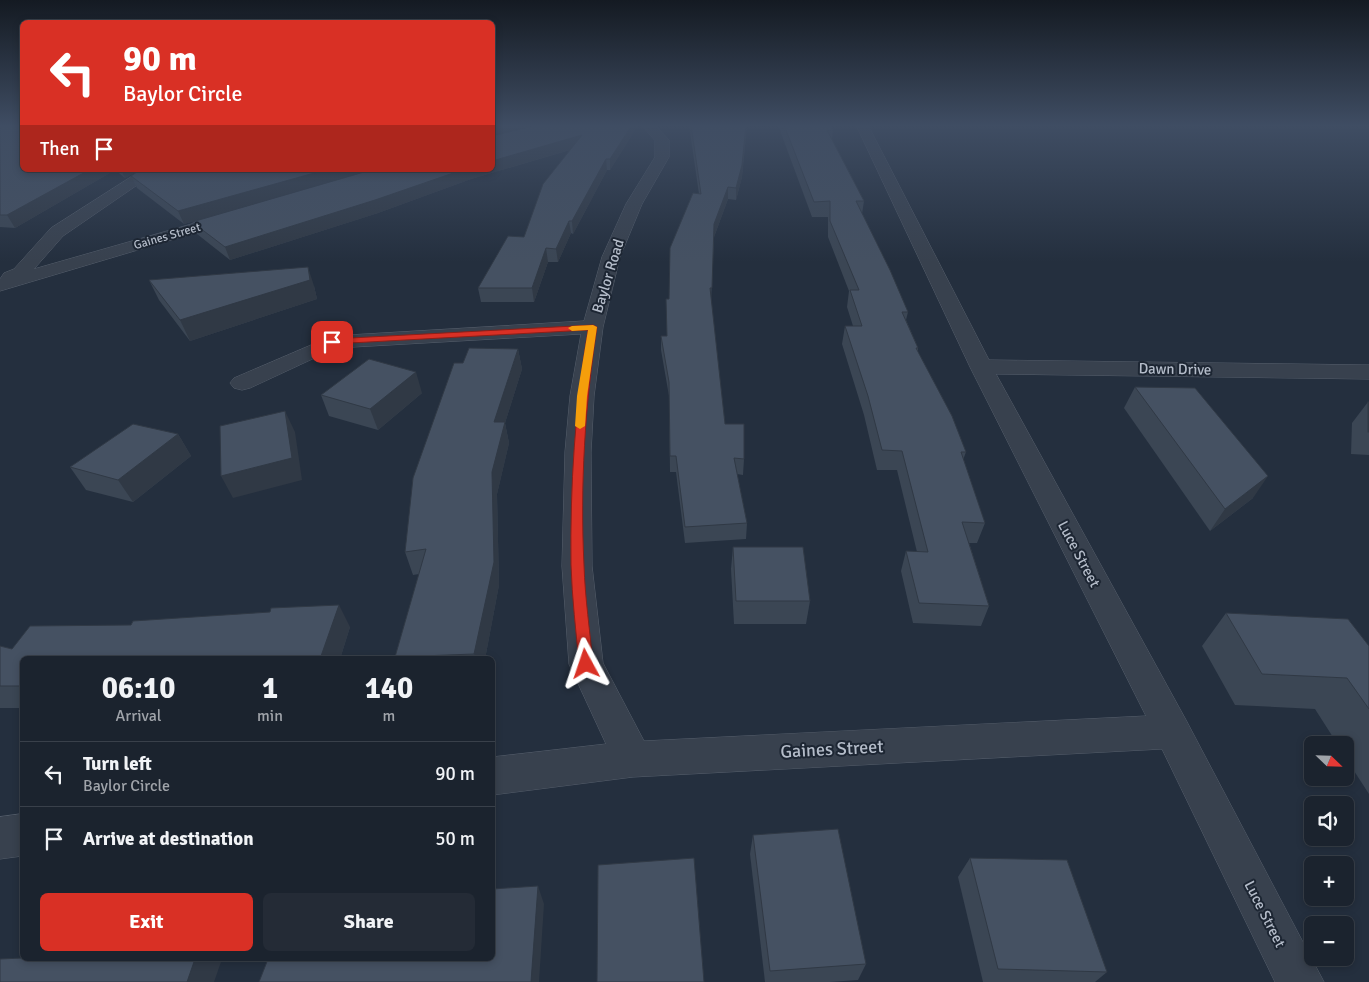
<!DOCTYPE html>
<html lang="en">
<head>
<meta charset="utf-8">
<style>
  body { margin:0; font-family:Signika,sans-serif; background:#242b36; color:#f1f3f6; height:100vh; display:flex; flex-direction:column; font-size:19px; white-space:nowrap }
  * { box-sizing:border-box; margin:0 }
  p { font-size:16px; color:#a0a4aa }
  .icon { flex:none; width:28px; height:28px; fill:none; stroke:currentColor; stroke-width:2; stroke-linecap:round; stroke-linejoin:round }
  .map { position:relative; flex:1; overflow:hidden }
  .drawer { position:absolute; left:20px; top:656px; width:475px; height:305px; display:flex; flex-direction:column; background:#1b232e; border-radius:8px; box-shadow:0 2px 8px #0003,0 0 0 1px #39404a }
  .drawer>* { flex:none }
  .banner { position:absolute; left:20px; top:20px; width:475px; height:152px; border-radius:8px; box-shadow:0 2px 8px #0003,0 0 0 1px #39404a; background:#d93025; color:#fff; overflow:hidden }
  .needle { width:32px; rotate:113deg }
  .fabs { position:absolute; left:1304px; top:736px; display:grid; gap:10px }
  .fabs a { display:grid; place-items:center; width:50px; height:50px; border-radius:8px; background:#1b232e; box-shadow:0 2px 8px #0003,0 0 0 1px #39404a; font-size:25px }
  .pin { position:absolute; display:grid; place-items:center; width:42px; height:42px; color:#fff; margin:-21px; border-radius:10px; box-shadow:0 2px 8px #0006 }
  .me { position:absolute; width:55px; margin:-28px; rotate:355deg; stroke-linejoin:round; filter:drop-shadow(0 0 4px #0008) }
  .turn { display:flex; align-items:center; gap:18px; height:105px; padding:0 20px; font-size:22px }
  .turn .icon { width:65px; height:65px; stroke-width:2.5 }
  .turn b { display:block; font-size:35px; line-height:42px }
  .then { display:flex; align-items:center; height:48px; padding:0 20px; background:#0003; gap:10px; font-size:19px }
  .eta { display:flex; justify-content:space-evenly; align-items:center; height:85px; text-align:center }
  .eta b { font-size:30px; font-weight:800; line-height:35px }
  .action { display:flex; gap:10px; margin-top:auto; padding:10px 20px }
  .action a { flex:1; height:58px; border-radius:8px; background:#d93025; color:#fff; font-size:20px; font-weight:800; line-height:58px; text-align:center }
  .action a+a { background:#242b36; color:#f1f3f6 }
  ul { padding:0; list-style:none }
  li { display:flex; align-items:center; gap:15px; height:65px; padding:0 20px; border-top:1px solid #39404a }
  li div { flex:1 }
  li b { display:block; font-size:19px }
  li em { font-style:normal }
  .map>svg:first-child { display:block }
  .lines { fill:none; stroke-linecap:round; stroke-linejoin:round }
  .street-casing { stroke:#565f6c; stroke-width:1 }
  .street { fill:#38414e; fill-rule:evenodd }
  .wall { fill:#3b4654 }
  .shaded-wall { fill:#303945 }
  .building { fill:#455162; stroke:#303945 }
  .route { fill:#d93025; stroke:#8d1f18 }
  .slow { fill:#f59e0b }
  .labels { text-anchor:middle; stroke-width:4; stroke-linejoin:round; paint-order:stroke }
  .far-street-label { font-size:12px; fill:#b4bcc9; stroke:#1d2633 }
  .street-label { font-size:15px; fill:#b4bcc9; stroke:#1d2633 }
  .near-street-label { font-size:18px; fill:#b4bcc9; stroke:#1d2633 }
</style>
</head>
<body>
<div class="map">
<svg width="1369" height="982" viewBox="0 0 1369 982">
  <rect width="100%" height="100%" fill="#242f3e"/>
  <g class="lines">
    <g class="street-casing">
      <g id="street">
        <polygon points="642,125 655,125 669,140 669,157 642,204 620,257 603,327 594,396 591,452 592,566 603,663 644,741 1146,716 970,367 856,125 868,125 989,360 1369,365 1369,379 996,374 1186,720 1324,982 1275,982 1162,749 633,777 492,795 492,757 606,744 569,664 562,566 565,452 570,396 581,334 336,348 250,388 242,390 234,388 230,383 234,378 332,336 584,321 602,257 626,204 655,157 655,141"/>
        <polygon points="142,170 159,170 63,236 34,269 223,215 235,215 237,218 235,221 0,291 0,279 4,273 14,269 51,228"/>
        <polygon points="22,814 22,856 0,859 0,817"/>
      </g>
    </g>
    <use href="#street" class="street"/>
  </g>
  <g class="wall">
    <polygon points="0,125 22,170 139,170 125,178 115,170 15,228 0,227"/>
    <polygon points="537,125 640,125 637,127 610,170 607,170 573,234 571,233 558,262 548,262 534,302 481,302 478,288 524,237 570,150 471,179 378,213 230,260 197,234 192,222"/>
    <polygon points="689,125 747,125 742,177 736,200 728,199 714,237 711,302 725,424 744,459 743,475 737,474 747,523 746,539 685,543 676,472 670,472 669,396 661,350 661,336 667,336 669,299 699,194"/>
    <polygon points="778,125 831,125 833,130 832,139 864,201 862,214 908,312 906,320 918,348 918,352 966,452 963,460 985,523 977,543 969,543 989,606 981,626 913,623 901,571 906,551 917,552 897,470 877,470 864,415 842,344 845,326 853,326 847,307 849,291 828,237 828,217 812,217"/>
    <polygon points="140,170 369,170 184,224 137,188 131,176"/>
    <polygon points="149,280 314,286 317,299 190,341 159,300"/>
    <polygon points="518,349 522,369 505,423 509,443 497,494 499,585 485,659 395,659 395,657 419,574 413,575 405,552 463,363"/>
    <polygon points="1135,387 1253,498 1210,531 1124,408"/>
    <polygon points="422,393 378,430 329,416 321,395"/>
    <polygon points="1368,402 1369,402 1369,455 1351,454 1352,423"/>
    <polygon points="178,434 191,456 133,502 86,490 70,467"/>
    <polygon points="733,547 810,601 806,624 734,624 731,569"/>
    <polygon points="1226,613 1369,646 1369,794 1345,757 1345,745 1338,745 1315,709 1235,705 1202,646"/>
    <polygon points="350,627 340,659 22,659 22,708 0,708 0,646 12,649"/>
    <polygon points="753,835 866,964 858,980 830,982 765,982 750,854"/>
    <polygon points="970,858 1107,972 1095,982 983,982 958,877"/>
  </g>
  <g class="shaded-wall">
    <polygon points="492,125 535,125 492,135"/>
    <polygon points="632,125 640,125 637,127 610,170 610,159"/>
    <polygon points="746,125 742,177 736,200 736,188"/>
    <polygon points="582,135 583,146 471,179 378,213 230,260 225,247 462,170 492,170 492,161"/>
    <polygon points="606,159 607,170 573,234 572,221"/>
    <polygon points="89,170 115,170 15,228 7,215"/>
    <polygon points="121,170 139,170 125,178"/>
    <polygon points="325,170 369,170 184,224 178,211"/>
    <polygon points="728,187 728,199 714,237 712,302 714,224"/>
    <polygon points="569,221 571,233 558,262 556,249"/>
    <polygon points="546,248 548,262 534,302 532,288"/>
    <polygon points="308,267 314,286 317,299 190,341 180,320"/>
    <polygon points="518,349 522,369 505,423 509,443 497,494 499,585 485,659 476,659 474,654 492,472 494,422"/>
    <polygon points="416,372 422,393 378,430 370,409"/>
    <polygon points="285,411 295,432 302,480 233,498 221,476"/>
    <polygon points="178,434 191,456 133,502 118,480"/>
    <polygon points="1268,476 1253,498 1210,531 1225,509"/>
    <polygon points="339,605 350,627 340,659 320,659"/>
    <polygon points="538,886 544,904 539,982 531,982"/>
    <polygon points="195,959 222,959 214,982 187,982"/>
  </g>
  <g class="building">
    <polygon points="0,125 22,125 22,170 89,170 7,215 0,215"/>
    <polygon points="537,125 632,125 610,159 606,159 572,221 569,221 556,249 546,248 532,288 478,288 508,236 524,237 543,184 582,135 492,161 492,136"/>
    <polygon points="691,125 746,125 742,165 736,188 728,187 714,224 712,288 710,288 725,424 744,424 744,459 734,458 747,523 685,527 676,456 670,456 669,382 661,336 667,336 666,299 669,299 670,248 693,193 701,194"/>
    <polygon points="784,125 831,125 833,130 827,130 864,201 856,201 890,270 908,312 902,312 918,348 916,348 952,416 966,452 961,452 985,523 962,522 989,606 919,603 906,551 928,552 902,451 882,450 868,396 845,326 862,326 850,290 859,290 830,221 830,201 814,202"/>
    <polygon points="140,170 325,170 178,211 131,176"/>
    <polygon points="371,170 462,170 375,200 225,247 192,222"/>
    <polygon points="308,267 310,280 180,320 149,280"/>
    <polygon points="469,348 518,349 494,422 505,422 492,472 494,562 474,654 395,657 426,549 405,552 413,478 454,363 463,363"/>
    <polygon points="369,359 416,372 370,409 321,395"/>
    <polygon points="1135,387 1195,388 1268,476 1225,509"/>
    <rect x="1368" y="402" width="1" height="30"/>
    <polygon points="285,411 292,458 221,476 220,426"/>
    <polygon points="133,424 178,434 118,480 70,467"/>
    <polygon points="733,547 803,547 810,601 736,601"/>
    <polygon points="339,605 320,659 22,659 22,686 0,686 0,646 12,649 30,626 131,625 133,621 270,612 271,608"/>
    <polygon points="1226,613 1348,619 1369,646 1369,709 1347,678 1262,674"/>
    <polygon points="838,829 866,964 770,971 753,835"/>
    <polygon points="694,858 704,982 597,982 598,865"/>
    <polygon points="970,858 1067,860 1107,972 998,969"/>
    <polygon points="538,886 531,982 259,982 268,959 492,959 492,889"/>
    <polygon points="22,958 22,959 195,959 187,982 0,982 0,959"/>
  </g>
  <linearGradient id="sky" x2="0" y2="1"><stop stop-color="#141a22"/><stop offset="0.48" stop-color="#3f4d63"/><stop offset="1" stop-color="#3f4d63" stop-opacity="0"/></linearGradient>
  <rect width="1369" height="262" fill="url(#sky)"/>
  <path class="route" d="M593,325L597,327C585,406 580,485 584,565C585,598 590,631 593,664L591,668L586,669L581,668L579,664C576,631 572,598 571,565C570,486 575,408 588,330L332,344L327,342L332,339Z"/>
  <polygon class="slow" points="593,325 597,327 587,396 585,426 580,429 575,426 577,396 588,330 572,331 568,328 572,326"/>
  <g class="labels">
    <g class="far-street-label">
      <text transform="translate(167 236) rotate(-16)" y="4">Gaines Street</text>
    </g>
    <g class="street-label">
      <text transform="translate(608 276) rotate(-73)" y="5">Baylor Road</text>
      <text transform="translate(1175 369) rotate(1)" y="5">Dawn Drive</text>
      <text transform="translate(1079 554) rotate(62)" y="5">Luce Street</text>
      <text transform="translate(1265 914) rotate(63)" y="5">Luce Street</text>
    </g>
    <g class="near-street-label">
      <text transform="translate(832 749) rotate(-3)" y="6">Gaines Street</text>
    </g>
  </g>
</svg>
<div class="fabs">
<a><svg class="needle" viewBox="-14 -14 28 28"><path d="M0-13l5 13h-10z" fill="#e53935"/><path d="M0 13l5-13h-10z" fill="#a0a4aa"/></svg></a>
<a><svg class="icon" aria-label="sound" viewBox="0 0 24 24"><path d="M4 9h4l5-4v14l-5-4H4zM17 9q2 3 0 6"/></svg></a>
<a>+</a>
<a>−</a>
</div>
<div class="pin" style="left:332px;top:342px;background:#d93025"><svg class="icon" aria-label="arrive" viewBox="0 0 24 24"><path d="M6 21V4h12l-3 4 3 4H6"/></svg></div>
<svg class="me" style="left:586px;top:664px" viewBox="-20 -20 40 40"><path d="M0-17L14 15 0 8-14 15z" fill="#d93025" stroke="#fff" stroke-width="4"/></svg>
<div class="banner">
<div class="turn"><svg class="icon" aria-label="left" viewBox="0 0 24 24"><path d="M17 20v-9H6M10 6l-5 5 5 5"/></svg><div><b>90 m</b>Baylor Circle</div></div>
<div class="then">Then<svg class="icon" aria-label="arrive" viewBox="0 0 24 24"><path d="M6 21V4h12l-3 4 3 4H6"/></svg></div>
</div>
<section class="drawer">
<div class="eta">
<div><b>06:10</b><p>Arrival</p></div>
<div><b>1</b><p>min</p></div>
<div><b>140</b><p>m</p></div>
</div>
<ul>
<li><svg class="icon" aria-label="left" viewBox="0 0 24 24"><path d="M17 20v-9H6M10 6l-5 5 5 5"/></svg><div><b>Turn left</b><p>Baylor Circle</p></div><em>90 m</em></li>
<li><svg class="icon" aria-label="arrive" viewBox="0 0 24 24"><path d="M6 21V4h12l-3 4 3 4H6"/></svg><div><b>Arrive at destination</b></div><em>50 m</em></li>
</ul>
<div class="action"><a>Exit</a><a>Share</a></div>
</section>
</div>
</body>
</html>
